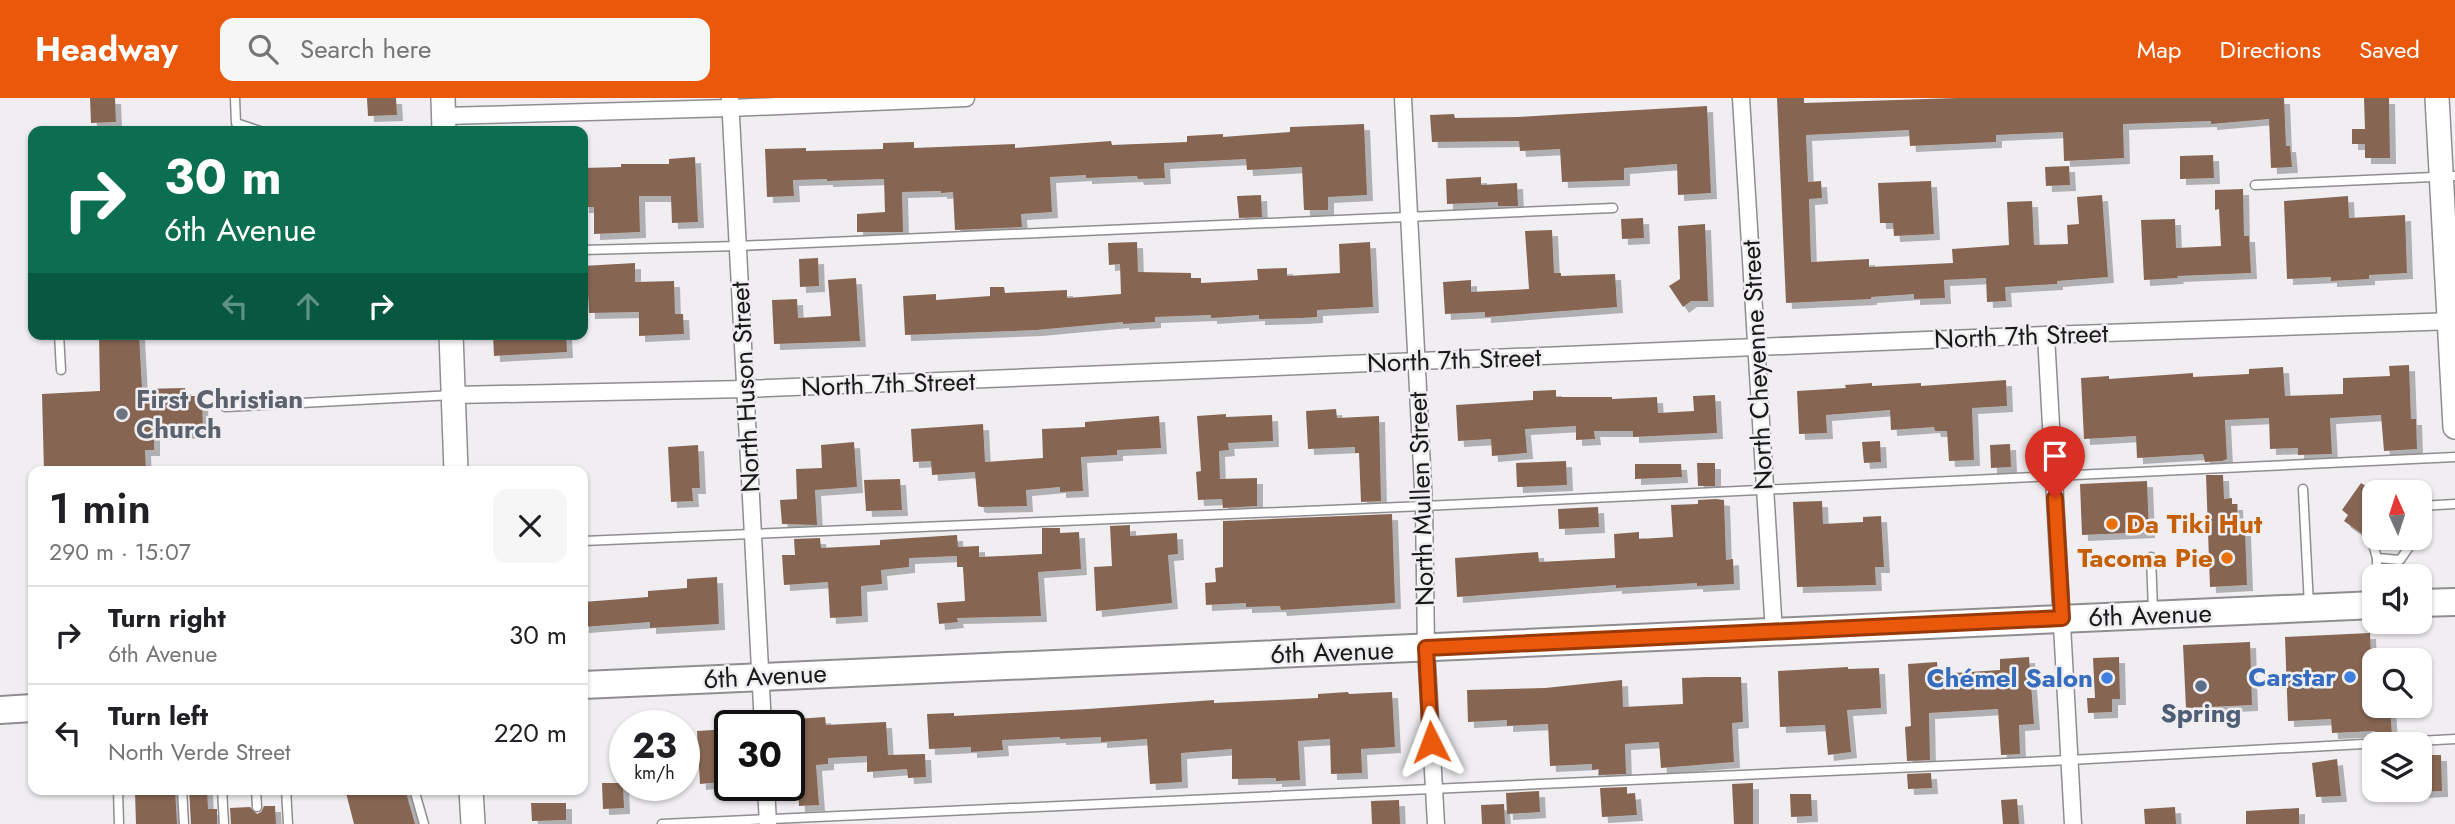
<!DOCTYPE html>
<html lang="en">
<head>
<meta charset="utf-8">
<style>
  body { margin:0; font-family:Jost,sans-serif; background:#f6f6f6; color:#202124; height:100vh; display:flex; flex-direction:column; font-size:26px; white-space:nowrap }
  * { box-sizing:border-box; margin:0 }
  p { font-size:23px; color:#757577 }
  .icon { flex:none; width:38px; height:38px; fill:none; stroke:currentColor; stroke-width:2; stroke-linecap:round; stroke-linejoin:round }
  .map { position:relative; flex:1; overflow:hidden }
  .details { position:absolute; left:28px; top:368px; width:560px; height:329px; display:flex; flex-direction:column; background:#fff; border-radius:14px; box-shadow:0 2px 5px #0004 }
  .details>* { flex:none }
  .guide { position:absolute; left:28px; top:28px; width:560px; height:214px; border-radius:14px; box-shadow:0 2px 5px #0004; background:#0b6e4f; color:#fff; overflow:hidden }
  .needle { width:46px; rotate:357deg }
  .buttons { position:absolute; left:2362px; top:382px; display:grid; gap:14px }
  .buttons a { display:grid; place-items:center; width:70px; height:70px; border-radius:14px; background:#fff; box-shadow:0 2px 5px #0004; font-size:35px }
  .speed { position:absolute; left:609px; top:612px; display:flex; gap:14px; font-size:35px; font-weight:700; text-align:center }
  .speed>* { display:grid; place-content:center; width:91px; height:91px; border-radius:50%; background:#fff; box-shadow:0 2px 5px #0004; line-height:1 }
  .speed small { font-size:18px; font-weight:400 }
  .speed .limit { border:4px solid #111; border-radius:10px; background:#fff; color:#111 }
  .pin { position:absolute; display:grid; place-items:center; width:60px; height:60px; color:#fff; margin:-72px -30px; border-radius:50% 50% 50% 0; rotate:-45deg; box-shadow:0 0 7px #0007 }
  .pin .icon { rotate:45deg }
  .me { position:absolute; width:77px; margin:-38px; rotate:357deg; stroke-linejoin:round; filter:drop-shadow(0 0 5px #0008) }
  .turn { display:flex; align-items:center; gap:24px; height:147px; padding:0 21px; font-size:32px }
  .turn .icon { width:91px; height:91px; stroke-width:2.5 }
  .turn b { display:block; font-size:49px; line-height:60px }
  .lanes { display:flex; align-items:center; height:66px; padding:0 21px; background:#0003; justify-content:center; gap:35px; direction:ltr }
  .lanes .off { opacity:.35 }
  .round { display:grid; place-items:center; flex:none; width:74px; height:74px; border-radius:14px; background:#f6f6f6 }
  .head { display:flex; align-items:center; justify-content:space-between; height:119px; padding:0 21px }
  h1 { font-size:42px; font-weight:600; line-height:52px }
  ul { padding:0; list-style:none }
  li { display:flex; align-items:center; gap:21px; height:98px; padding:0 21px; border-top:2px solid #e0e0e0 }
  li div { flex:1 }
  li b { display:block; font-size:26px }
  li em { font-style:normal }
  header { display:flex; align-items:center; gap:42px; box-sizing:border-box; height:98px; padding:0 35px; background:#ea580c; color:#fff }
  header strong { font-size:33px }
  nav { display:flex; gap:38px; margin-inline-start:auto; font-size:24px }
  .search { width:490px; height:63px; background:#f6f6f6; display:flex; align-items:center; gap:18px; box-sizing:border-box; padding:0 24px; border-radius:14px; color:#757577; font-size:26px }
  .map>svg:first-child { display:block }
  .building { fill:#866653; filter:url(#shadow) }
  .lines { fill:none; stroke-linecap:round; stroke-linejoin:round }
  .lane-casing { stroke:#8f8d90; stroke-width:11 }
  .street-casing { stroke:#8f8d90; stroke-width:19 }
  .secondary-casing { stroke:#8f8d90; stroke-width:26 }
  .primary-casing { stroke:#8f8d90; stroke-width:30 }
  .lane { stroke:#fff; stroke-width:8 }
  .street { stroke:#fff; stroke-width:16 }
  .secondary { stroke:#fff; stroke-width:23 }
  .primary { stroke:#fff; stroke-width:26 }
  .route-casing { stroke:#983908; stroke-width:18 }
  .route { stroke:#ea580c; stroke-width:12 }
  .worship-dot { fill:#6b7280; stroke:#f0eef1; stroke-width:2.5 }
  .food-dot { fill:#e8710a; stroke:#f0eef1; stroke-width:2.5 }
  .shop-dot { fill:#3f7fe0; stroke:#f0eef1; stroke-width:2.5 }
  .service-dot { fill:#5c6f8a; stroke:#f0eef1; stroke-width:2.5 }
  .labels { text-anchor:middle; stroke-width:5; stroke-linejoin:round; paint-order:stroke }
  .street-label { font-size:26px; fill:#1a191a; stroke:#f0eef1 }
  .worship-label { font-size:26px; font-weight:bold; fill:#5b616d; stroke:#f0eef1; text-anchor:start }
  .food-label { font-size:26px; font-weight:bold; fill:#c56008; stroke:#f0eef1; text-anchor:start }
  .shop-label { font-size:26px; font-weight:bold; fill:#366cbe; stroke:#f0eef1; text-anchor:end }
  .service-label { font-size:26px; font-weight:bold; fill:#4e5e75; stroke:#f0eef1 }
</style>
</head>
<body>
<header>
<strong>Headway</strong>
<div class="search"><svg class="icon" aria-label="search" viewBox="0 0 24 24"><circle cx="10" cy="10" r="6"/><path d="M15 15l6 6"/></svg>Search here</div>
<nav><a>Map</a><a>Directions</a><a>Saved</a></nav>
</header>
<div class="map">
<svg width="2455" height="726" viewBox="0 0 2455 726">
  <defs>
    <filter id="shadow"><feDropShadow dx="6" dy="6" stdDeviation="0" flood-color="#0004"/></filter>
  </defs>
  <rect width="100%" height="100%" fill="#f0eef1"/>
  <g class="building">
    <polygon points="90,0 115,0 116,24 91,25"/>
    <polygon points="367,0 396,0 397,17 368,18"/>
    <polygon points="1777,0 1804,0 1804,5 1957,0 2284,0 2286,48 2290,48 2292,69 2271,70 2269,21 2211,26 2211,23 2123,26 2124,60 2064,63 2063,34 1996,37 1996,44 1910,48 1909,32 1806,37 1808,84 1821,83 1822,100 1809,101 1811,164 1869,161 1869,169 1953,165 1952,151 2009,147 2007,104 2032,103 2034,147 2068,146 2067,127 2079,126 2077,99 2102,97 2108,179 2057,183 2057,186 2005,189 2006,203 1987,204 1986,180 1944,182 1945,200 1914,201 1914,196 1871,199 1871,201 1786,205"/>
    <polygon points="2364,0 2389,0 2390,60 2365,60 2365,46 2352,46 2352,31 2365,31"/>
    <polygon points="1707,8 1711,95 1678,97 1677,66 1624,70 1624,82 1562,84 1560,51 1520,53 1519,43 1432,44 1430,17 1454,16 1455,20 1518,19"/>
    <polygon points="1364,26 1367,97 1328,99 1328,112 1304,112 1302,69 1247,72 1246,61 1164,65 1165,80 1138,81 1137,78 1086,80 1086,77 1050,79 1052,114 1021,116 1022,129 955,132 953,94 941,95 941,93 902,94 903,134 857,134 857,116 885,114 884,81 827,83 827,81 793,82 794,98 767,99 765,51 806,50 806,53 883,51 883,45 914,44 914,50 1015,46 1015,50 1111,43 1112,47 1187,44 1187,38 1223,36 1223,39 1290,34 1290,29"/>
    <polygon points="2213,57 2214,80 2180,81 2180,58"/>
    <polygon points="695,59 698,124 672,125 671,98 639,98 640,134 594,136 594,109 583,109 583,70 621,69 621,66 669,66 669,61"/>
    <polygon points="2069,68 2070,87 2046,88 2045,69"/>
    <polygon points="1481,79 1481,87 1517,85 1518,108 1498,108 1498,104 1447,106 1446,81"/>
    <polygon points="1931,83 1934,136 1894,138 1893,125 1880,125 1878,85"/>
    <polygon points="2243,91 2244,138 2249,138 2251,175 2177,178 2178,180 2144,182 2141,122 2175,121 2176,150 2221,148 2219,111 2215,112 2215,92"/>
    <polygon points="1261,97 1262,119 1239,120 1237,98"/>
    <polygon points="2348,98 2349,120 2405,117 2407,175 2369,177 2369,181 2331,183 2331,179 2287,181 2284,103"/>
    <polygon points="1643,120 1644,140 1622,141 1621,121"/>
    <polygon points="1705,126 1708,203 1691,203 1683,209 1669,188 1680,181 1678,128"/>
    <polygon points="1552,132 1554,175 1561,175 1561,178 1615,176 1617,209 1485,219 1485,214 1445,216 1443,184 1471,182 1471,194 1529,191 1525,133"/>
    <polygon points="1137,144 1138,174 1191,175 1191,180 1201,180 1201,185 1258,182 1257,171 1287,170 1287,178 1340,175 1339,146 1370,144 1373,209 1317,212 1317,219 1301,220 1259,221 1259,217 1211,220 1211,217 1155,219 1155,224 1123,226 1123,224 1036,232 905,237 903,198 936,196 936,202 990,198 990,189 1004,189 1005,195 1067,192 1067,200 1121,196 1120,166 1109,167 1108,145"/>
    <polygon points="818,160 819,188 800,189 799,161"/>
    <polygon points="635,165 635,184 674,183 675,216 683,216 684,236 639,238 639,214 589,215 588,195 583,195 583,168"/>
    <polygon points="856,180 860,243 774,246 772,202 797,201 798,220 831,218 828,182"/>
    <polygon points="99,236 139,236 142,291 185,290 186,298 202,298 203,334 154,336 154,352 145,352 146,373 44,373 42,296 100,293"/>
    <polygon points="493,236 566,236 567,254 494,258"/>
    <polygon points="2409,267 2411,321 2416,321 2417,351 2384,353 2381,317 2330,320 2332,356 2298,357 2298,350 2270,351 2269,320 2225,322 2227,361 2222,363 2205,364 2203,356 2137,360 2136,338 2084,341 2081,280 2109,278 2109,281 2193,275 2193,279 2249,276 2249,271 2283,269 2285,298 2343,296 2343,280 2390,278 2389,268"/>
    <polygon points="2006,282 2007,308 1972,310 1974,362 1949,363 1947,333 1935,333 1934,329 1891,332 1890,312 1826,317 1827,335 1799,336 1797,293 1846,290 1845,287 1872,285 1872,288 1921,285 1921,288"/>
    <polygon points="1556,292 1556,299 1612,299 1612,301 1657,299 1658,315 1694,313 1693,298 1715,297 1717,335 1633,339 1633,333 1594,333 1595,341 1576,342 1576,328 1525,331 1527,355 1492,358 1491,341 1458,343 1456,307 1533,302 1533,293"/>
    <polygon points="1336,311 1337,320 1379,318 1381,403 1361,404 1359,355 1355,355 1355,349 1308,351 1306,313"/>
    <polygon points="1226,316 1226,319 1272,317 1273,343 1228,345 1229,352 1219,353 1220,381 1257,380 1257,408 1223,410 1222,401 1198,402 1196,374 1201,373 1197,318"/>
    <polygon points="1159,318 1161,350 1117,352 1117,357 1081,359 1083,393 1060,394 1060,389 1026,392 1027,408 981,409 978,408 975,374 932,377 931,363 913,364 911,331 983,326 985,364 1043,360 1042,331 1085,329 1085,324"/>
    <polygon points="1880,343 1881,364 1864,365 1862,344"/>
    <polygon points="854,344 857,389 815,392 817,427 782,426 780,402 797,401 796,371 822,370 821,347"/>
    <polygon points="2010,346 2011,369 1991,370 1990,347"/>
    <polygon points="698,347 700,390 692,390 693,403 671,404 668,349"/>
    <polygon points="1566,363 1567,387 1517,389 1516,365"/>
    <polygon points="1697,365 1715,365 1715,388 1698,388"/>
    <polygon points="1635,366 1681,366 1682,379 1635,381"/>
    <polygon points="2206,377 2223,377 2224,401 2232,400 2232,406 2237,406 2238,432 2245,432 2247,487 2210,489"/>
    <polygon points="900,381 902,412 866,413 864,382"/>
    <polygon points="2147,383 2149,434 2082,437 2080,386"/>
    <polygon points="2361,385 2375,394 2375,427 2366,439 2344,423 2348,417 2342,412"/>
    <polygon points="1716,401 1724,402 1726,462 1733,461 1734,486 1697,488 1697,485 1616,490 1616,487 1457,499 1455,460 1538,454 1539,464 1615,460 1614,436 1639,434 1639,441 1673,439 1671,407 1698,406 1698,402"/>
    <polygon points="1822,403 1823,426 1863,424 1863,419 1881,418 1884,469 1875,469 1876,487 1797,489 1793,404"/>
    <polygon points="1598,409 1599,429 1559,431 1558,411"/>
    <polygon points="1392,416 1395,505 1281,512 1280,508 1246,509 1246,505 1206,507 1205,485 1216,484 1215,470 1223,469 1223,423"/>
    <polygon points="1130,427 1130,438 1177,435 1178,456 1168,457 1172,505 1096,513 1094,469 1112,468 1110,428"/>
    <polygon points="1042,430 1060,430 1060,435 1079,434 1081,471 1038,474 1041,518 957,520 958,524 939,526 937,505 965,503 963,469 957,469 957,458 909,460 909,469 881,472 882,486 861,488 862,518 830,520 828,484 784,487 782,457 795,457 794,441 820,440 821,450 880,447 880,442 957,437 958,449 979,448 979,459 1042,456"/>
    <polygon points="717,479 719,526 650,530 650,524 583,529 583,504 648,499 648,493 687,490 687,481"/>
    <polygon points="2370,535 2373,606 2390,607 2392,638 2375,639 2375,633 2332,635 2331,621 2288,623 2285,539"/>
    <polygon points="2250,544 2252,607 2186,610 2183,547"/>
    <polygon points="2029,559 2034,626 2019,627 2020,656 2001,657 1998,611 1929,615 1930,662 1907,663 1905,629 1911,628 1908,566 1937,564 1938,576 2000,572 2000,561"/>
    <polygon points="2119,559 2120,601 2112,601 2112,614 2088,615 2087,600 2095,600 2093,560"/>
    <polygon points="1848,569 1848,571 1879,570 1881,610 1847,612 1851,654 1828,657 1825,627 1780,629 1778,573"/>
    <polygon points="1705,579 1741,579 1743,624 1732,625 1734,664 1661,670 1659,644 1625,646 1626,676 1599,677 1599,671 1592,672 1592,666 1550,668 1548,626 1507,628 1507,622 1468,624 1467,592 1545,590 1622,582 1623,609 1683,606 1682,580"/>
    <polygon points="1348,594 1349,596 1392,594 1395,649 1361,651 1362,675 1331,676 1330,641 1298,643 1300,682 1276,683 1276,680 1232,681 1232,651 1181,655 1182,684 1150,686 1147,641 1101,644 1101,639 1060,641 1060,639 1002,642 1003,652 971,654 971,649 929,651 927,616 954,615 954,618 1088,611 1214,602 1214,605 1318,600 1318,596"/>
    <polygon points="825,619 826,627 886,624 888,657 925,656 926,679 908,680 907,671 867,674 867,658 828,660 828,666 816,667 819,707 799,708 798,694 801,693 796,621"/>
    <polygon points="730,631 730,683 700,686 697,633"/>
    <polygon points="2420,657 2441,657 2442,693 2420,694"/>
    <polygon points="2337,661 2341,698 2316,699 2312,665"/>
    <polygon points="1931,675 1932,690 1908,691 1907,676"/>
    <polygon points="602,685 623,685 624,710 603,711"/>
    <polygon points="1753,685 1753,726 1734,726 1732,686"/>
    <polygon points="1627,689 1627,696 1635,695 1637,717 1602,719 1600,690"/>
    <polygon points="172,691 175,691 177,726 136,726 135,693"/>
    <polygon points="189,691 207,691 208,711 217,711 217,726 191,726"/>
    <polygon points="345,691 405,691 415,726 354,726"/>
    <polygon points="1539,693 1540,714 1507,716 1506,695"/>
    <polygon points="1790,696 1811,696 1812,718 1791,719"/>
    <polygon points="2017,701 2019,726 2003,726 2001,702"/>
    <polygon points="1399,702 1400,726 1372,726 1371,703"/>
    <polygon points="531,705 566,705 566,722 532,723"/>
    <polygon points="1504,706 1505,726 1482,726 1481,707"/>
    <polygon points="264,708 275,708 276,726 231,726 230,710 250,709 257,716 261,714"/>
    <polygon points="2175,709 2176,726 2145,726 2144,711"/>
    <polygon points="2299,710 2299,726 2246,726 2246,713"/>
  </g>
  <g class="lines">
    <g class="lane-casing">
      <g id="lane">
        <polyline points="235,0 236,25 260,33"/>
        <polyline points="2255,87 2455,78"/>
        <polyline points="583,152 738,148 1613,110"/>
        <polyline points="59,236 61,272"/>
        <polyline points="225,309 453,297"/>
        <polyline points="2303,391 2309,507"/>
        <polyline points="2420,408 2455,406"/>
        <polyline points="2420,432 2420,433"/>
        <polyline points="2375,438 2372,443 2377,460 2377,478"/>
        <polyline points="583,443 1424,408 2455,359"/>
        <polyline points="2151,459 2153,512"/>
        <polyline points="2377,460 2400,462 2416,439"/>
        <polyline points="118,691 119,726"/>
        <polyline points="182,691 184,726"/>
        <polyline points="222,691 224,726"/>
        <polyline points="256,691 257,709"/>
        <polyline points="286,691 288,726"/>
        <polyline points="414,691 424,726"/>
        <polyline points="662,726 2070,662 2455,641"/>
      </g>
    </g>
    <g class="street-casing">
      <g id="street">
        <polyline points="730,0 763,628"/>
        <polyline points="1403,0 1424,408 1426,550 1436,726"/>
        <polyline points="1741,0 1774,535"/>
        <polyline points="443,18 730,10 966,0"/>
        <polyline points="2046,237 2073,726"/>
        <polyline points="454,297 746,291 2046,237 2455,223"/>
        <polyline points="766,688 768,726"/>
      </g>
    </g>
    <g class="secondary-casing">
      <g id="secondary">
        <polyline points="443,0 444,33"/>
        <polyline points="2437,0 2455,329"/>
        <polyline points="451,236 456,373"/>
        <polyline points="471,691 473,726"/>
      </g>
    </g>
    <g class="primary-casing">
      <g id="primary">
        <polyline points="2420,505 2455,504"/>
        <polyline points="583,587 2375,507"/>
        <polyline points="0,612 33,610"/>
      </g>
    </g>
    <use href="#lane" class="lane"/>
    <use href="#street" class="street"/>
    <use href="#secondary" class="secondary"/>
    <use href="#primary" class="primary"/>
  </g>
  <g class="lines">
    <g class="route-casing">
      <polyline id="route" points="1431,644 1426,550 2062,520 2055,400"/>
    </g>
    <use href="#route" class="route"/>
  </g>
  <circle class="worship-dot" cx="122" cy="316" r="7"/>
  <g class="food-dot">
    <circle cx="2112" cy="426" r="7"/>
    <circle cx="2227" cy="460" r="7"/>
  </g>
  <g class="shop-dot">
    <circle cx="2350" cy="579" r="7"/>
    <circle cx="2107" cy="580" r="7"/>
  </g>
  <circle class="service-dot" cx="2201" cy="588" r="7"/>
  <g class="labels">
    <g class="street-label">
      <text transform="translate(2021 238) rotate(-2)" y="9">North 7th Street</text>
      <text transform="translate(1454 262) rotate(-2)" y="9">North 7th Street</text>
      <text transform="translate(1757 267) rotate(-93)" y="9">North Cheyenne Street</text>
      <text transform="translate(888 286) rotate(-2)" y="9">North 7th Street</text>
      <text transform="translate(745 289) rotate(-93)" y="9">North Huson Street</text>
      <text transform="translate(1421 401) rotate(-92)" y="9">North Mullen Street</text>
      <text transform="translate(2150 517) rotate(-2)" y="9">6th Avenue</text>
      <text transform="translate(1332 554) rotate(-2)" y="9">6th Avenue</text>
      <text transform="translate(765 578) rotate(-3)" y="9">6th Avenue</text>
    </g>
    <g class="worship-label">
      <text x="136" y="310">First Christian<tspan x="136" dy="30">Church</tspan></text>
    </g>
    <g class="food-label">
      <text x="2126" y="435">Da Tiki Hut</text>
      <text x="2213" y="469" text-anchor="end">Tacoma Pie</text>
    </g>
    <g class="shop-label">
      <text x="2336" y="588">Carstar</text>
      <text x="2093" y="589">Chémel Salon</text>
    </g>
    <g class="service-label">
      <text x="2201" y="624">Spring</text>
    </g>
  </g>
</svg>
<div class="buttons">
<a><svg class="needle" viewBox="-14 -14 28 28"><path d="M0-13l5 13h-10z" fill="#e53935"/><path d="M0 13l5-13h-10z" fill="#757577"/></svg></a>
<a><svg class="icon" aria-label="sound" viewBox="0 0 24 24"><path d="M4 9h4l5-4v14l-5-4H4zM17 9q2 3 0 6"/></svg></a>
<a><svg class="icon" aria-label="search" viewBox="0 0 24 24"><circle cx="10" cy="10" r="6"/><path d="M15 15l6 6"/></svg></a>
<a><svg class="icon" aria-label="layers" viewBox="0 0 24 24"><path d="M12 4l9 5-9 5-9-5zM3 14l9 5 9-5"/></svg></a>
</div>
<div class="speed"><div>23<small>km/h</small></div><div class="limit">30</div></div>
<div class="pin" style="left:2055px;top:400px;background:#d93025"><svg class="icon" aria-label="arrive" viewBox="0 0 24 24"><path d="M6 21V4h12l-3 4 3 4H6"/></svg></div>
<svg class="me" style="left:1431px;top:644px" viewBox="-20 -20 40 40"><path d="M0-17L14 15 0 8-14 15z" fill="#ea580c" stroke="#fff" stroke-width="4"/></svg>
<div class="guide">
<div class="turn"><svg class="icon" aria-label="right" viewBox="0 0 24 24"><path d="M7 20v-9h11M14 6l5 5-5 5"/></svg><div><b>30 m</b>6th Avenue</div></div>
<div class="lanes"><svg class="icon off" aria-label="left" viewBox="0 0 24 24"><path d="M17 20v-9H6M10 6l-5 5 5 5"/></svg><svg class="icon off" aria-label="ahead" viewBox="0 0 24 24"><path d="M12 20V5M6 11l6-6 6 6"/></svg><svg class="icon" aria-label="right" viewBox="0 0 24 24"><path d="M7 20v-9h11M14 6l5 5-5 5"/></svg></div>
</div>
<section class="details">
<div class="head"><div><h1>1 min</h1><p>290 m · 15:07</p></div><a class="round"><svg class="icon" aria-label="close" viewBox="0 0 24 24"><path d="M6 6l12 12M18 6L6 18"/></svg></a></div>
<ul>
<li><svg class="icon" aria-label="right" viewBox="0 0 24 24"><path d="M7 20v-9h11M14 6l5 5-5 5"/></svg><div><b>Turn right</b><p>6th Avenue</p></div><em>30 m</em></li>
<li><svg class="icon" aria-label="left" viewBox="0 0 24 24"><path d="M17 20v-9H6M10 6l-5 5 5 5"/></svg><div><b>Turn left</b><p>North Verde Street</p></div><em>220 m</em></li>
</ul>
</section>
</div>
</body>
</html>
